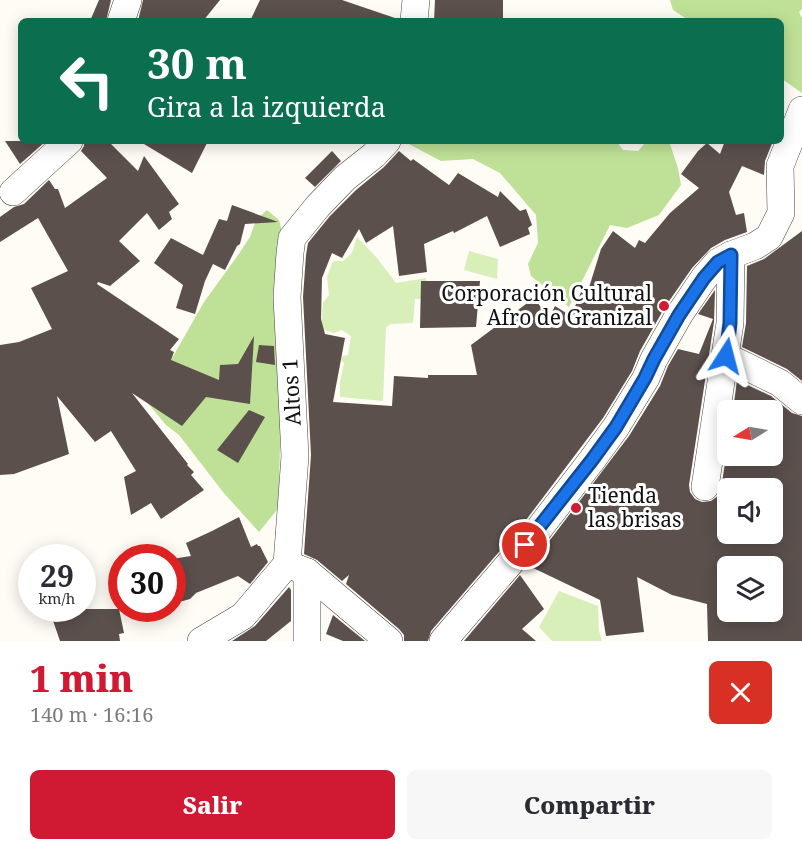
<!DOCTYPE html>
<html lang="es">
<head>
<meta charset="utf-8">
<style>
  body { margin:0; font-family:"Noto Serif",serif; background:#f7f7f7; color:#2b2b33; height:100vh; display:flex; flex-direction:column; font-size:22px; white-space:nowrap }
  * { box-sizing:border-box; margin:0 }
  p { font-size:20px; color:#7c7c81 }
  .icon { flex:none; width:33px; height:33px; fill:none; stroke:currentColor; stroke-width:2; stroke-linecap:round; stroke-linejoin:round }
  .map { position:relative; height:641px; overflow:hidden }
  .details { display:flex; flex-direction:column; background:#fff; flex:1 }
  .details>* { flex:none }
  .guide { position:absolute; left:18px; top:18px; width:766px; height:126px; border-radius:9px; box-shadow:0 3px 15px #0003; background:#0b6e4f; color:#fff; overflow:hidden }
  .needle { width:39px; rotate:259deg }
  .fabs { position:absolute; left:717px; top:400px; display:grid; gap:12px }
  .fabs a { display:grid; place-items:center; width:66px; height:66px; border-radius:9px; background:#fff; box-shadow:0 3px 15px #0003; font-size:30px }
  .speed { position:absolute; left:18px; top:544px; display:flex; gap:12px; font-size:30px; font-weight:700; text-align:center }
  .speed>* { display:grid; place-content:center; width:78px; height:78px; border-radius:50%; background:#fff; box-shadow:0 3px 15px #0003; line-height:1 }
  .speed small { font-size:15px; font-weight:400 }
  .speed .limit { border:9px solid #d22; background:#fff; color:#111 }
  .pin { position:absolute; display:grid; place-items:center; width:51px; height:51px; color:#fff; margin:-26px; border:3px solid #fff; border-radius:50%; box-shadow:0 2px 6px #0007 }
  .me { position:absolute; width:66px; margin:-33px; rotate:9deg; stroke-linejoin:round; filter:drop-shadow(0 0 4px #0008) }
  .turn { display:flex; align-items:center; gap:21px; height:126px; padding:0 30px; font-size:27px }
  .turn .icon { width:78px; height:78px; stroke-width:2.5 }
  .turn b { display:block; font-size:42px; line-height:51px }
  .round { display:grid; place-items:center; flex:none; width:63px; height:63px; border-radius:9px; background:#f7f7f7 }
  .summary { display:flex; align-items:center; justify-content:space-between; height:102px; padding:0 30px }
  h1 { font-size:36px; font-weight:800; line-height:45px; color:#d01932 }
  .primary-button { display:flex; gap:12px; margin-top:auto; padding:12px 30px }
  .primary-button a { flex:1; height:69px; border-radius:9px; background:#d01932; color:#fff; font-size:24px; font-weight:800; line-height:69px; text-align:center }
  .primary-button a+a { background:#f7f7f7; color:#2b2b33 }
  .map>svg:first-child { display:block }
  .green { fill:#d9efb9 }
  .forest { fill:#bee197 }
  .building { fill:#5b504c; fill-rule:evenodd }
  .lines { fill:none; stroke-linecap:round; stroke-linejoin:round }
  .minor-casing { stroke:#444; stroke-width:28 }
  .minor { stroke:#fff; stroke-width:27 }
  .route-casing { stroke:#114b97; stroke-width:15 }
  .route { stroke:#1a73e8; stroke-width:10 }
  .poi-dot { fill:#d01932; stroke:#fff; stroke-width:2 }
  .labels { text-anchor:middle; stroke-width:6; stroke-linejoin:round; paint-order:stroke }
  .poi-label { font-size:21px; fill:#111; stroke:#fff; text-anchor:end }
  .street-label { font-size:21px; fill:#111; stroke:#fff }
</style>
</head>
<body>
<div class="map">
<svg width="802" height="641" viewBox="0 0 802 641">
  <rect width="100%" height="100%" fill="#fffcf5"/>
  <g class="green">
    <polygon points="357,237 377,258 396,283 426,278 428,299 415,299 413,323 391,324 386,327 383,401 340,397 340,382 344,363 341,360 342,356 348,355 351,336 342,330 334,333 321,329 323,303 329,295 327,277 333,261 343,261 352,253"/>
    <polygon points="469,251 498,259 497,279 464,270"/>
    <polygon points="559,591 598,606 599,631 602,641 552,641 539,627"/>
  </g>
  <g class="forest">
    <polygon points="670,0 802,0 802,9 799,12 802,18 802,93 782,79 782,21 690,21 673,10"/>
    <polygon points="403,141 616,141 623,150 638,151 647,141 669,141 678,168 681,185 659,215 627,228 610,225 569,307 531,276 528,264 538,243 536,215 500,173 473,159 441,161"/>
    <polygon points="267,210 279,220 285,242 279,486 281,505 259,532 223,492 179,435 166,425 146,401 151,387 171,360 204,302 236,258 250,237 256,220"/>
  </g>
  <g class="building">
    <polygon points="99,0 111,0 106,21 90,21"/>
    <polygon points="143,0 220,0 203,21 138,21"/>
    <polygon points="260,0 342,0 395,18 394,21 250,21"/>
    <polygon points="435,0 503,0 503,21 434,21"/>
    <polygon points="5,141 46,141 20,164"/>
    <polygon points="84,141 108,141 138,171 144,156 179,204 169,212 172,219 159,230 147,213 119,241 140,261 110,286 98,282 97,284 179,339 170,350 174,352 171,360 219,380 220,365 238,364 254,336 250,404 206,397 182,426 132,393 188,464 187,465 194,472 191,475 204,490 161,519 151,503 131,515 124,477 136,471 111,431 95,442 57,396 69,454 14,474 0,475 0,345 19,342 52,329 31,288 68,271 38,218 0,242 0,217 14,207 24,204 49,180 55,189 58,189 65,208 107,178 81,151 84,146"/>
    <polygon points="139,141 208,141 192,173"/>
    <polygon points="725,141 773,141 765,161 764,175 742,166 729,192 736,215 744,213 747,232 725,240 711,248 692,268 665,307 640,351 632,371 603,418 523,524 431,631 428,641 404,641 404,635 399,629 346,584 349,575 342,581 317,560 304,554 311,455 303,297 306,255 308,243 330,216 356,190 384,167 399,151 411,161 413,159 449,185 458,173 498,197 500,191 520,211 526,209 532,225 528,228 530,234 500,247 487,216 454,233 453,231 424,244 427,272 399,276 393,226 366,243 359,229 342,258 332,253 322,278 321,319 325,334 345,338 333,402 392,406 394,376 428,378 428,375 477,375 471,345 534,298 549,318 555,306 571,316 581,292 587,294 601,249 613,231 635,248 639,240 645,243 670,213 699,188 681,174 698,151 707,143 720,154"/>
    <polygon points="332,151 341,161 315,187 305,178"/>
    <polygon points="232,205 278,222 245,224 240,244 237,246 225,270 213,264 205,281 195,314 176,308 183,285 154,263 171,238 203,255 219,219 227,221"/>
    <polygon points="802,231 802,381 787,369 742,347 746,323 747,266 764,259"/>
    <polygon points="421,281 480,281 476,327 420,328"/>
    <path d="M715,290L714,322L689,485L690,492L695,499L702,502L711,501L718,496L721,489L728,444V456H772V411H733L737,380L771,396L792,413L802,416V641H708L707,604L672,595L637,577L644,632L606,636L600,600L529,566L547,544L629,436L660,386L668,366L678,349L699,354L713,319L698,314ZM728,489H772V534H728ZM728,567H772V582L782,597L772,601V612H728Z"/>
    <polygon points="259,345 274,346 275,365 256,362"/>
    <polygon points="249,410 265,417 238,463 217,450"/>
    <polygon points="239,517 251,547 257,544 258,546 260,546 268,562 250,584 238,576 196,593 190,599 172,604 172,559 191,556 186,543 212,531"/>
    <polygon points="520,575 544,609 522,629 536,641 464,641"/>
    <polygon points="289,587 291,590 291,621 266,641 232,641 255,626"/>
    <polygon points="49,609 119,609 124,633 119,634 120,641 60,641"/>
    <polygon points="333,615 365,641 343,641 326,634"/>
  </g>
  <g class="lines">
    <g class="minor-casing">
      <g id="minor">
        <polyline points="121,21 128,0"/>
        <polyline points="414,21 416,0"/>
        <polyline points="13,192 69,141"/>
        <polyline points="725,356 780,383 802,401"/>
        <polyline points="705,487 730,323 731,255"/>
        <polyline points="287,564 307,572 389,641"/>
        <polyline points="201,641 243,616 287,564 295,456 287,297 290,253 292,238 318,206 345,178 374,155 387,141"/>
        <polyline points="307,641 307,572"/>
        <polyline points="443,641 535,534 592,460 616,427 646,378 654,359 679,315 704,278 718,262 731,255 755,246 769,237 781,213 780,166 802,110"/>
      </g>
    </g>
    <use href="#minor" class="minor"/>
  </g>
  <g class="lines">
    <g class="route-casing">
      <polyline id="route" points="525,545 592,460 616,427 645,378 654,359 679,315 704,278 718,262 731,255 730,323 726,356"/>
    </g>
    <use href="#route" class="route"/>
  </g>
  <g class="poi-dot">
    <circle cx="664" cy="306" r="6"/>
    <circle cx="576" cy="508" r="6"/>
  </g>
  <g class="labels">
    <g class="poi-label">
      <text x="652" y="301">Corporación Cultural<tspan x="652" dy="24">Afro de Granizal</tspan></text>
      <text x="588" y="503" text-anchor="start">Tienda<tspan x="588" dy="24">las brisas</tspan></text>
    </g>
    <g class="street-label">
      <text transform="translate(292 392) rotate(-93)" y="7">Altos 1</text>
    </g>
  </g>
</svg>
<div class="fabs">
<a><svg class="needle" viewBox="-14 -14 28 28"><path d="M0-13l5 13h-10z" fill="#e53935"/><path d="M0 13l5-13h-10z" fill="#7c7c81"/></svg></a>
<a><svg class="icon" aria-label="sound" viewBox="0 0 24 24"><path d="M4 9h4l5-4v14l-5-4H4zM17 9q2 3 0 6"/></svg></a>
<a><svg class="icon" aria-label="layers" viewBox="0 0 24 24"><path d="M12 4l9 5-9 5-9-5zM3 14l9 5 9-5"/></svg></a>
</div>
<div class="speed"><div>29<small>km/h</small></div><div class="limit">30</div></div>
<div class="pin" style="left:525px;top:545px;background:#d93025"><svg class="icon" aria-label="arrive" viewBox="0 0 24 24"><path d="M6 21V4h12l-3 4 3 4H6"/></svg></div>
<svg class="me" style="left:726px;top:356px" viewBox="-20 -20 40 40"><path d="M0-17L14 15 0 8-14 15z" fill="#1a73e8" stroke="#fff" stroke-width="4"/></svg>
<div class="guide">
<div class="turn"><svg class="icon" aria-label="left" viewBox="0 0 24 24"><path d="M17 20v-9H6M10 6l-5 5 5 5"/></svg><div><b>30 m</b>Gira a la izquierda</div></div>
</div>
</div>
<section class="details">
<div class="summary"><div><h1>1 min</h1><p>140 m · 16:16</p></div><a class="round" style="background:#d93025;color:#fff"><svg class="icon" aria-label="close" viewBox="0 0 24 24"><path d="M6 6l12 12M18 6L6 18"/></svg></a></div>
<div class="primary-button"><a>Salir</a><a>Compartir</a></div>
</section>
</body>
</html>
